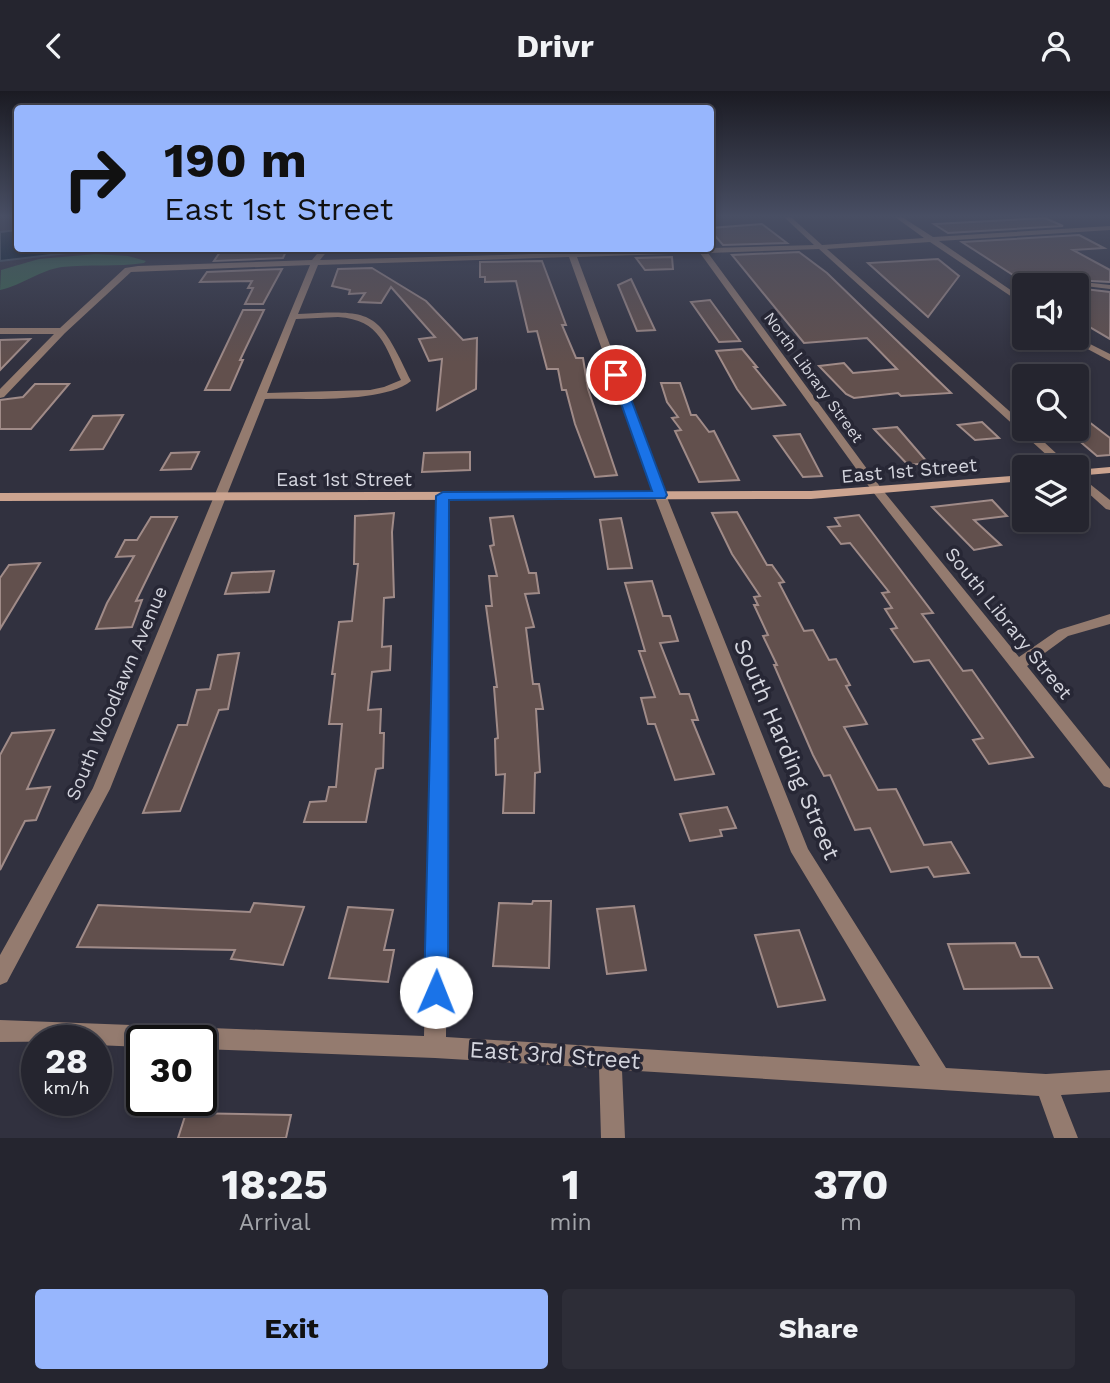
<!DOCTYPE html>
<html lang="en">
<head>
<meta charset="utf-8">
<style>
  body { margin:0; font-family:"Work Sans",sans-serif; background:#2d2d37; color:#f1f3f6; height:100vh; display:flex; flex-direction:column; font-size:26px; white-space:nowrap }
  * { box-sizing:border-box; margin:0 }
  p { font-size:23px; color:#a3a5aa }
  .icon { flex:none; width:38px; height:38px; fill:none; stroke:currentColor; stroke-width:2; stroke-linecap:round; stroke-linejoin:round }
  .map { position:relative; height:1047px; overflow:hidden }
  .sheet { display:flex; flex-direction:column; background:#25252f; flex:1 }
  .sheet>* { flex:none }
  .hud { position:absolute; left:14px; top:14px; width:700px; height:147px; border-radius:7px; box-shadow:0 4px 10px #0003,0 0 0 2px #42424b; background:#97b6fd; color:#111; overflow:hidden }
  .buttons { position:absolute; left:1012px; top:182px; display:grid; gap:14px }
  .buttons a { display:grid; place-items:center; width:77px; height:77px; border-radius:7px; background:#25252f; box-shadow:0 4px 10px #0003,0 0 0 2px #42424b; font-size:35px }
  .speed { position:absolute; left:21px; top:934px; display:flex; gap:14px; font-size:35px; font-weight:700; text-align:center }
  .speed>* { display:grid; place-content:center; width:91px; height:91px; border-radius:50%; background:#25252f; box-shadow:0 4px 10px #0003,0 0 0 2px #42424b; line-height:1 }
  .speed small { font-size:18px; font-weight:400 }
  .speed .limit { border:4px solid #111; border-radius:10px; background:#fff; color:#111 }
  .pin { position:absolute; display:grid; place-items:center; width:60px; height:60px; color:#fff; margin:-30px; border:4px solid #fff; border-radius:50%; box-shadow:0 2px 7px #0007 }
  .me { position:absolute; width:77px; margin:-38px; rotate:1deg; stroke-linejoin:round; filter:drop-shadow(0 0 5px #0008) }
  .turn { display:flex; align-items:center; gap:24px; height:147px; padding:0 35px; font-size:32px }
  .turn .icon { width:91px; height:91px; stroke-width:2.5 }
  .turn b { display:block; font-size:49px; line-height:60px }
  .eta { display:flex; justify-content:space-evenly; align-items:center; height:119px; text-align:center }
  .eta b { font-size:42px; font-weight:700; line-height:49px }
  .primary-button { display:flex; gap:14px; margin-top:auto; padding:14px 35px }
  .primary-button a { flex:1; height:80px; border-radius:7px; background:#97b6fd; color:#111; font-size:28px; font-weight:700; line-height:80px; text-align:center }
  .primary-button a+a { background:#2d2d37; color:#f1f3f6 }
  header { display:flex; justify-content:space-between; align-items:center; height:91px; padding:0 35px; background:#25252f; font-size:32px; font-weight:700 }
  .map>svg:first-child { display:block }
  .green { fill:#3a674f }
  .water { fill:#00182a; stroke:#405160; stroke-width:2 }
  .building { fill:#62504d; stroke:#a08b88; stroke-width:2 }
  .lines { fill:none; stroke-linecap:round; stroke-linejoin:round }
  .street { fill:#947b6f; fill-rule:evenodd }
  .secondary { fill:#cca490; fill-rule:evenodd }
  .route { fill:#1a73e8; stroke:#114b97; stroke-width:2 }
  .labels { text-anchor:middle; stroke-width:7; stroke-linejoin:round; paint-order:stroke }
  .far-street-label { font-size:16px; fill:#d4d5de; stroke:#272735 }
  .street-label { font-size:19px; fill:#d4d5de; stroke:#272735 }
  .near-street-label { font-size:23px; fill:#d4d5de; stroke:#272735 }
</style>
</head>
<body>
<header><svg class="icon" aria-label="back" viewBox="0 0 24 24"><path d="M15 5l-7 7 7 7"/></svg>Drivr<svg class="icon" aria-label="person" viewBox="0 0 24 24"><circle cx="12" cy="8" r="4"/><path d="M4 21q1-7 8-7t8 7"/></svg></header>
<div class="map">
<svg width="1110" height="1047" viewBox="0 0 1110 1047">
  <rect width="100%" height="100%" fill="#31313f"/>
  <path class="green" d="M96,163L128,165L146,170L144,172C117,176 89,173 62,176C40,179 23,194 0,199L1,179L39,168Z"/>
  <polygon class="water" points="17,139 18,158 101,158 0,170 0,141"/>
  <g class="building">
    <polygon points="1045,127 1063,135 948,142 934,133"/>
    <polygon points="762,133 787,152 723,154 710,139 710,137"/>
    <polygon points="1079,144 1104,157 1073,159 1110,179 1110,191 1055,188 1043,182 1013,184 962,151"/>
    <polygon points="222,158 287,158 283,167 214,170"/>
    <polygon points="799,161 827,182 951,302 901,305 898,302 854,307 846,303 819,275 844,272 853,282 897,278 867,247 804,252 732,164"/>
    <polygon points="672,166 673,178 645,179 636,167"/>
    <polygon points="938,168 959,185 928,226 868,172"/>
    <polygon points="542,170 566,234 562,234 576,267 583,267 588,298 617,384 595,386 575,333 566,299 562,299 558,278 547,278 537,240 528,241 516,190 485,191 485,186 480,186 480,171"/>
    <polygon points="372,177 426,210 463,249 477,247 476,298 437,319 442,268 429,270 419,248 435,246 391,196 381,212 359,211 365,202 349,203 350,199 332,195 338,178"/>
    <polygon points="282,178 263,213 245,213 253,197 248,197 252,190 200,191 207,181"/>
    <polygon points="631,188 655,239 637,240 618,194"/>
    <polygon points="1076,197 1110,201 1110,248 1076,228"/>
    <polygon points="710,209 740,250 719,251 691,211"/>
    <polygon points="243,219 264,219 240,269 243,269 230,299 205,299"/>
    <polygon points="30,248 0,279 0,249"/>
    <polygon points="742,258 757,276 754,276 785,314 752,318 737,298 716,260"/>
    <polygon points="661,292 680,292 691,324 696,324 709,341 714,340 739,389 699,391 675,340 681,339 672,327 678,326 667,311"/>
    <polygon points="35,293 69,293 31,338 0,338 0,309 23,306"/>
    <polygon points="1076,321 1110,347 1110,364 1097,365 1076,347"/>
    <polygon points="123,324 103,358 71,359 93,325"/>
    <polygon points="982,331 999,347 975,349 958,334"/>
    <polygon points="897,336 928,372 908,374 874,338"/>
    <polygon points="800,343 822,385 803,386 774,345"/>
    <polygon points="199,361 191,378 161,379 171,362"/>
    <polygon points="470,361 470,379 422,381 424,362"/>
    <polygon points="992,409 1007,425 974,429 1001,454 974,459 932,416"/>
    <polygon points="737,421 767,474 772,474 784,491 779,492 804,540 813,539 829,569 836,568 850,594 846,595 867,633 844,636 878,699 896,698 924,754 951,751 969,782 934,786 928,776 891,781 870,737 855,739 830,684 824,685 813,664 774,574 777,574 763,545 768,544 754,514 758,514 754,506 760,505 732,463 712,422"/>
    <polygon points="394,422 392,441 394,506 384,507 382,556 391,555 390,579 372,581 368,619 381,618 380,642 384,642 383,677 376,678 366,731 304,731 310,711 326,710 329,696 336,696 342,633 329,633 335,583 332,583 339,531 352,530 358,473 354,473 355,425"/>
    <polygon points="859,424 933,522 922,523 963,580 972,579 1033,666 989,673 973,649 983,647 929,569 914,571 891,538 897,537 885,518 892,517 882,502 889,501 850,452 841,453 828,436 840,435 835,427"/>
    <polygon points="513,425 529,482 536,482 539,502 525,503 534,536 526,537 533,593 539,593 543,618 536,618 540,681 535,682 534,722 503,722 505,683 496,684 495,648 498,647 494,596 497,596 486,515 492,515 489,485 497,485 490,455 494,454 490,427"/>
    <polygon points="151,426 177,426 136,510 142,509 132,536 96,538 107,512 134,465 116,466 125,449 137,449"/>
    <polygon points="621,427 632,477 608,478 600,429"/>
    <polygon points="40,472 0,538 0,487 9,474"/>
    <polygon points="274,480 269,501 225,503 232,482"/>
    <polygon points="652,490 663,525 670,525 678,550 660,552 680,603 689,603 698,629 692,629 714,683 675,689 655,633 648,633 641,607 655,606 639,560 645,560 625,492"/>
    <polygon points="239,562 228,618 219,619 180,720 143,722 178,634 187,634 197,599 210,598 218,564"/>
    <polygon points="54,639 27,698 50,696 36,729 25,730 0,779 0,664 12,642"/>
    <polygon points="727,716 736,737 720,739 722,745 690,750 680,723"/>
    <polygon points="533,810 551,810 549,877 493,875 499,812 532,813"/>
    <polygon points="254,812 304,816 283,874 231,868 235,859 77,856 98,814 250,821"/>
    <polygon points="634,815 646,879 607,883 597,818"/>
    <polygon points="348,816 393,819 384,859 394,859 388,891 329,887"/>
    <polygon points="799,839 825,909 778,916 755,844"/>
    <polygon points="1015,852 1021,866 1038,866 1052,897 964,898 948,853"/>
    <polygon points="186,1022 291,1024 286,1047 178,1047"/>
  </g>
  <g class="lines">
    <g class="street">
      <path d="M784,126H791L822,154L924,147L895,126H902L933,146L1110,135V139L939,150L1024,208V214L930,151L827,158L1024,333V338H1030L1071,376H1060L819,158L708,162L881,397L1019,566L1058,539L1110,523V533L1068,545L1027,575L1110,678V697L1104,695L873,401L700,162L577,166L666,404L808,758L946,977L1046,983L1110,979V1001L1061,1004L1078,1047H1054L1039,1005L622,979L625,1047H601L599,977L435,967L201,958V950H142V956L96,954V950L0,951V929L424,945L437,405L443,401L449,405L446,946L920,975L791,761L654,404L569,166L318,174L298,223C376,218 378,221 411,290C382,313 302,307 265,308L110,698L7,891L0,894V864L93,697L310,174L131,181L65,242L4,306L0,307V298L54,243H0V237H60L125,177L138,175L312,169L321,158H329L320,169L568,162L567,158H573L575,161L814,154ZM338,226C381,229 385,255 401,289L384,296L370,299L267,302L296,228Z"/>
      <polygon points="1074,190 1110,194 1110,198 1076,194 1024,194 1028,192"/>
      <polygon points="1076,246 1110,263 1110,270 1067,247"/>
      <polygon points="1076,382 1110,409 1110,419 1106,418 1076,391"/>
    </g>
    <g class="secondary">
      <polygon points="1110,376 1110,382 1076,385 1076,379"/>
      <polygon points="1024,384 1024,390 811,408 0,410 0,402 811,400"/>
    </g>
  </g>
  <linearGradient id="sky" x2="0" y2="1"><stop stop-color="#1b1b23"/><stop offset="0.46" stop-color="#484e63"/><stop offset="1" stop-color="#484e63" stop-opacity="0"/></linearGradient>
  <rect width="1110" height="272" fill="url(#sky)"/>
  <polygon class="route" points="616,281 622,284 667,404 665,407 449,409 448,901 445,909 436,912 428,909 424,901 436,405 443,401 652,400 611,284"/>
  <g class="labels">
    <g class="far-street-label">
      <text transform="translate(814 286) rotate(54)" y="6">North Library Street</text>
    </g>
    <g class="street-label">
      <text transform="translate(909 379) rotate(-5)" y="7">East 1st Street</text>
      <text x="344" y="395">East 1st Street</text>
      <text transform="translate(1009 532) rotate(51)" y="7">South Library Street</text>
      <text transform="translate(116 602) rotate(-67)" y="7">South Woodlawn Avenue</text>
    </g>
    <g class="near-street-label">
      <text transform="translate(787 658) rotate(67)" y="8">South Harding Street</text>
      <text transform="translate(555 964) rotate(4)" y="8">East 3rd Street</text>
    </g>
  </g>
</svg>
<div class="buttons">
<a><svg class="icon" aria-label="sound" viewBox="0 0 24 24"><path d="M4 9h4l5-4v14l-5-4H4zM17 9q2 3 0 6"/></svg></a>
<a><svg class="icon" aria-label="search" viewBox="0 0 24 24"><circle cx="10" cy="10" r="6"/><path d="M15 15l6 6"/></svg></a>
<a><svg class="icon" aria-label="layers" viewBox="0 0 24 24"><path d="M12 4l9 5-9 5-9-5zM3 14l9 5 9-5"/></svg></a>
</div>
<div class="speed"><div>28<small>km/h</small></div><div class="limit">30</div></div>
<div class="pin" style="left:616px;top:284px;background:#d93025"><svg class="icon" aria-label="arrive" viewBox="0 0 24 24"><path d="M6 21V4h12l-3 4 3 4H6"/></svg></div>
<svg class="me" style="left:436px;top:901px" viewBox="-20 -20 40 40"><circle r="19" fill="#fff"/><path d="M0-13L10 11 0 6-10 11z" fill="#1a73e8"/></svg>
<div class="hud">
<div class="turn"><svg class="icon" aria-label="right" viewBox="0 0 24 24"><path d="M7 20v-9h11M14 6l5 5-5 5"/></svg><div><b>190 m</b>East 1st Street</div></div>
</div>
</div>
<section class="sheet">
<div class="eta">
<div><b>18:25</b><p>Arrival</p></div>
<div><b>1</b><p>min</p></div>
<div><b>370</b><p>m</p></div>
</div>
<div class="primary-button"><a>Exit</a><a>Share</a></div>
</section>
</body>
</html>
